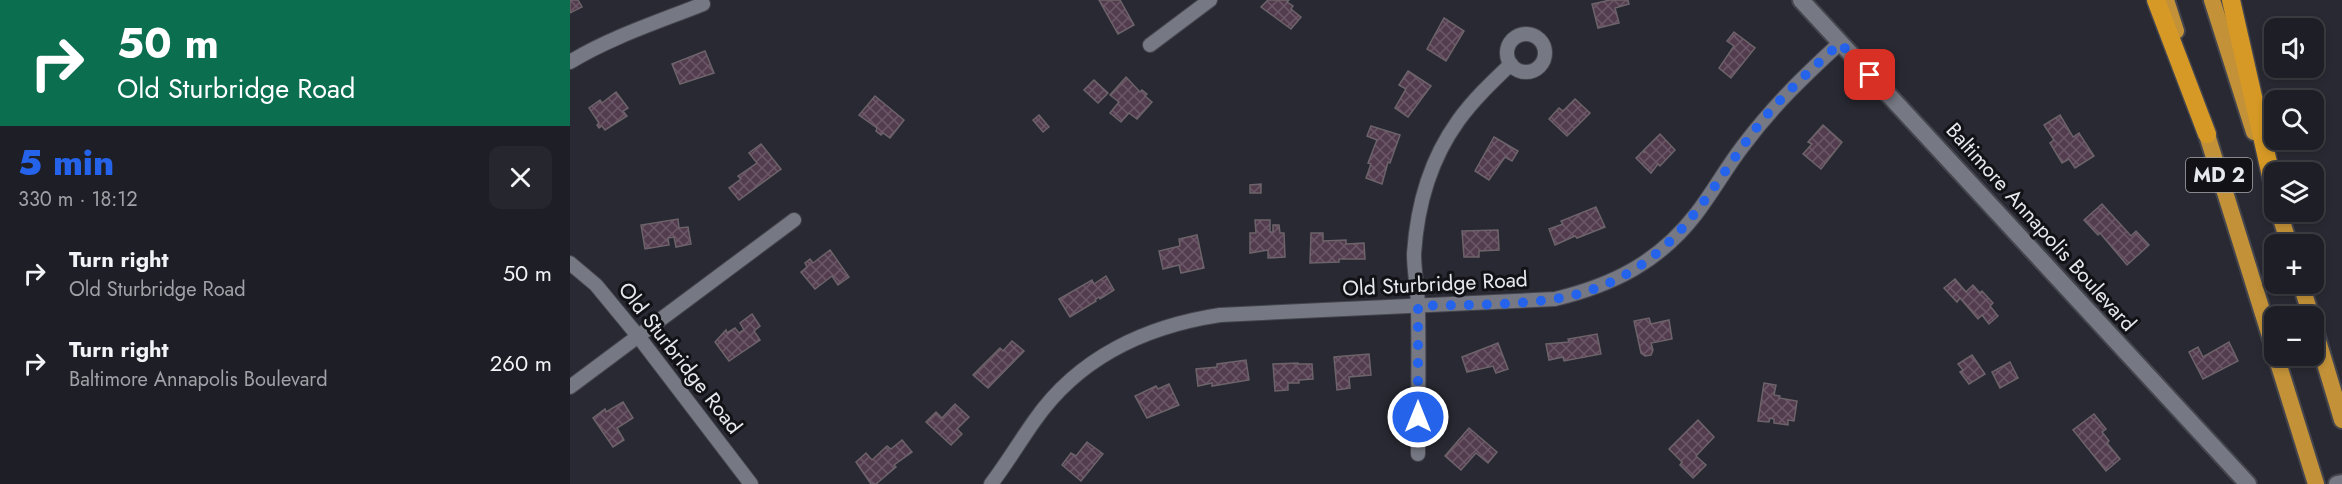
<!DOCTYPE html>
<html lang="en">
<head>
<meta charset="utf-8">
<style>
  body { margin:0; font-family:Jost,sans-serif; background:#26272e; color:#f1f3f6; height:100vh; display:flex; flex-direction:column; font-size:22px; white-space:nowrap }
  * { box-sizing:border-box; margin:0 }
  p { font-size:20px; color:#a1a2a7 }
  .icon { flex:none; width:33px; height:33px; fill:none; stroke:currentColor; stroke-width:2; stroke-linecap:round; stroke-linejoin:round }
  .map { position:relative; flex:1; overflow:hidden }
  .details { display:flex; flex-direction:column; background:#1e1f26; width:570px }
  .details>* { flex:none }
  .hud { background:#0b6e4f; color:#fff; overflow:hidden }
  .fabs { position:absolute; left:1694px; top:18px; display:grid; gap:12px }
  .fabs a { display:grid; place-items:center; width:60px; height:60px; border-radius:12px; background:#1e1f26; box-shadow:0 3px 9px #0003,0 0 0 2px #3c3d43; font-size:30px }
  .pin { position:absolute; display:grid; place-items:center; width:51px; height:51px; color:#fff; margin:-26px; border-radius:12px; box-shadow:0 3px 9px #0006 }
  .me { position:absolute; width:66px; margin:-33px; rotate:0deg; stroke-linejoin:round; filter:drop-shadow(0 0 4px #0008) }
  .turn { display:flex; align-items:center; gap:21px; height:126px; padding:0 18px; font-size:27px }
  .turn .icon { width:78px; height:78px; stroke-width:2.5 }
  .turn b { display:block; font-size:42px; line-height:51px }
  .round { display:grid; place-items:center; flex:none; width:63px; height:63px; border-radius:12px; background:#26272e }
  .summary { display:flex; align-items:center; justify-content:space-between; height:102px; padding:0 18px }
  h1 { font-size:36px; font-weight:800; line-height:45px; color:#2563eb }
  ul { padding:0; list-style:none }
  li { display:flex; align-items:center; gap:18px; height:90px; padding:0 18px }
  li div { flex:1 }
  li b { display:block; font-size:22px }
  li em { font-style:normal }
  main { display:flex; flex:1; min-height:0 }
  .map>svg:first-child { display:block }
  .building { fill:url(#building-cross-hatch); stroke:#6d636a; stroke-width:1.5 }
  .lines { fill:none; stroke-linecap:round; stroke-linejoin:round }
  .minor-casing { stroke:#44454d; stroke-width:16 }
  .tertiary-casing { stroke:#44454d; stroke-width:20 }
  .trunk-casing { stroke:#44454d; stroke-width:20 }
  .motorway-casing { stroke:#44454d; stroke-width:21 }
  .minor { stroke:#767883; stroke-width:14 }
  .tertiary { stroke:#767883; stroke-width:16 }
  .trunk { stroke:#c39238; stroke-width:16 }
  .motorway { stroke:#d69925; stroke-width:18 }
  .route { stroke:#2563eb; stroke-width:10; stroke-dasharray:0 18 }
  .labels { text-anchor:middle; stroke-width:6; stroke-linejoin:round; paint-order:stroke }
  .shield { fill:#121216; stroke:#a6a8ad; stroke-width:1.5 }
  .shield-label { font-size:20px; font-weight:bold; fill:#e6e8ee }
  .street-label { font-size:21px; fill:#e6e8ee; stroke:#121216 }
</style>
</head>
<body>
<main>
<section class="details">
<div class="hud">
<div class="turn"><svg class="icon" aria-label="right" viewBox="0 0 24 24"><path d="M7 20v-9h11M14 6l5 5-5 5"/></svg><div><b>50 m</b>Old Sturbridge Road</div></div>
</div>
<div class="summary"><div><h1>5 min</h1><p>330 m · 18:12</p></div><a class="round"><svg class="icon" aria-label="close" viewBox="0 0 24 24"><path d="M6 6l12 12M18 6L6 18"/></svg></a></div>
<ul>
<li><svg class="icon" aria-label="right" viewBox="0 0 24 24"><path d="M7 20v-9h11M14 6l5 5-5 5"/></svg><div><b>Turn right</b><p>Old Sturbridge Road</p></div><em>50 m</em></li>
<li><svg class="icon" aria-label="right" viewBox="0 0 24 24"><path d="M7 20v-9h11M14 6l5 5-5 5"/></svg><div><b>Turn right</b><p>Baltimore Annapolis Boulevard</p></div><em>260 m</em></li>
</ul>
</section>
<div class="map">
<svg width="1772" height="484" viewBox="0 0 1772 484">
  <defs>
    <pattern id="building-cross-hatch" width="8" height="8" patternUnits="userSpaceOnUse" patternTransform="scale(1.5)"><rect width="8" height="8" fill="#533c4e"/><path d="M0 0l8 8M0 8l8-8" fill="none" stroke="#6c5868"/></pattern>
  </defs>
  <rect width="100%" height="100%" fill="#282932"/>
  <g class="building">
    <polygon points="0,0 8,0 12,7 0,13"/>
    <polygon points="529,0 550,0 564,25 548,34"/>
    <polygon points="698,0 719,0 717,2 723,6 721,9 731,17 721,29 691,7"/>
    <polygon points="1040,0 1058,0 1059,4 1045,8 1049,23 1028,28 1022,4"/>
    <polygon points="874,18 894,31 876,61 857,49"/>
    <polygon points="1164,32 1185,48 1161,78 1149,68 1164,46 1157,41"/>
    <polygon points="135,51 144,73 110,84 102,64"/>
    <polygon points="838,71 861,86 838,117 825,108 836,89 829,85"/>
    <polygon points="556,77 570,92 572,90 577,94 575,96 582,102 567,119 559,113 551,122 540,113 549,102 540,95"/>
    <polygon points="524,80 538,93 528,103 514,90"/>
    <polygon points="46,92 58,108 53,111 57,116 35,130 32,126 29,128 27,125 29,123 19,108 30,100 32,103"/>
    <polygon points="305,96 334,120 320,138 313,133 311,135 306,131 307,128 289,115"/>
    <polygon points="1005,99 1020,113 997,136 979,119 989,108 993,111"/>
    <polygon points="469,115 479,127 473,132 463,120"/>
    <polygon points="1490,115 1503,137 1509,133 1524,156 1505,168 1499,159 1492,163 1480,143 1484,140 1474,125"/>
    <polygon points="1253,125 1272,142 1251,169 1233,154 1242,144 1238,142"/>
    <polygon points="801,126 830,135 820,163 818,162 812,184 796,178 801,164 798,163 807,140 797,136"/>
    <polygon points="1090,134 1105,150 1090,166 1088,164 1081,173 1066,158 1073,151 1075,153 1074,150"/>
    <polygon points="924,137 948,151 942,161 935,157 919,180 905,171"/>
    <polygon points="191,144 211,169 169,200 159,188 171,179 168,176 187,163 179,153"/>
    <polygon points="691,184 691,193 680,193 680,185"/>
    <polygon points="1532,204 1561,236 1566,231 1579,245 1557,265 1530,233 1528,235 1514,220"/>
    <polygon points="1026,207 1035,227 1007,238 1005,236 985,245 979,229 993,224 991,221"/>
    <polygon points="108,219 109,228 118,227 121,244 106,247 104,237 98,238 99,245 75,249 71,225"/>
    <polygon points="685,220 700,220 700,232 703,232 703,225 709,225 710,233 714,233 715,257 698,258 698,250 680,253 680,233 686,233"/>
    <polygon points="928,230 929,250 909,251 909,257 894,257 892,231"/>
    <polygon points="741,233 753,233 753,241 776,240 776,244 794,243 795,259 769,259 769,262 740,263"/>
    <polygon points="627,235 634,268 611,273 609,265 593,269 589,251 610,246 609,239"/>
    <polygon points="260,250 279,277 268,285 262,276 245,289 231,272 237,267 235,263 240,259 243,263"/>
    <polygon points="536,276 544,290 530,299 529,297 525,300 526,301 500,317 489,299 522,280 524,284"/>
    <polygon points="1385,279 1396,292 1403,285 1410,293 1412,291 1423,303 1420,306 1428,316 1419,324 1412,315 1408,319 1390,298 1387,302 1374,288"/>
    <polygon points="182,314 190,326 184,331 190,340 159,361 145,342 156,330 157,333 165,328 169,333 172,331 174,330 170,323"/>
    <polygon points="1079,318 1081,324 1099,320 1102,339 1081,343 1083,350 1081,355 1075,356 1071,353 1064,321"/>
    <polygon points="1027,334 1031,354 994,361 993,357 979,360 976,344 999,342 998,339"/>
    <polygon points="442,341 454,351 418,388 403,375 430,348 433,351"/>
    <polygon points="1659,342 1668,361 1633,379 1619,352 1628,347 1633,357"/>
    <polygon points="928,343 938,369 926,373 923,366 897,372 892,357"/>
    <polygon points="799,354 801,375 779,377 780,388 767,390 764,357"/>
    <polygon points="1402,355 1415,374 1399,384 1390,372 1393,370 1388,364"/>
    <polygon points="676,360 679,380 642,386 642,383 628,386 626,369 647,367 647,364"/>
    <polygon points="1440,362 1448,378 1430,388 1422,372"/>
    <polygon points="728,363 728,364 742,364 743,379 729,380 729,383 718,383 718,390 705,391 703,364"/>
    <polygon points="1194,383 1206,385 1204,395 1210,396 1209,398 1227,401 1224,421 1218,420 1218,425 1204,423 1204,419 1200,418 1199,422 1188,421"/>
    <polygon points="599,384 609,405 577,418 565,396 586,386 588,389"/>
    <polygon points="53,402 63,418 47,428 54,440 43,447 23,418 35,409 36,412"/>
    <polygon points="385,404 399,417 387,429 392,434 381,445 356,422 366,412 372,418"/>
    <polygon points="1524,414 1536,429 1532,432 1539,441 1537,443 1550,459 1536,471 1503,430"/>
    <polygon points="1128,420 1144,437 1126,456 1136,465 1123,478 1110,465 1112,462 1099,449"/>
    <polygon points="899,428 927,452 918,463 906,453 891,470 875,456"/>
    <polygon points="332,440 342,452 324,465 326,467 306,484 301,484 286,462 296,453 302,460 317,446 321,449"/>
    <polygon points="517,442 533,454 511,481 492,465 501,453 506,456"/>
  </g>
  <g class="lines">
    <g class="minor-casing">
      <g id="minor">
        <circle cx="956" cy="53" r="19"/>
        <polyline points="580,45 640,0"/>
        <path d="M0,62C41,37 88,22 133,4"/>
        <polyline points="0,263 26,285 68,336 181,484"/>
        <polyline points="0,387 224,220"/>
        <path d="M848,454C848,406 849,357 848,308C848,290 844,272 844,254C847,207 860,160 888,121C903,100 922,82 941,64"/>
        <path d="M421,484C437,463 450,441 465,420C509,357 577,326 650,315L985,299C1043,285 1089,262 1126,214C1143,192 1156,168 1173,146C1203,106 1233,77 1270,43"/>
      </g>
    </g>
    <g class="tertiary-casing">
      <g id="tertiary">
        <polyline points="1231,0 1678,484"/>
        <polyline points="1767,484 1772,483"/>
      </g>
    </g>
    <g class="trunk-casing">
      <g id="trunk">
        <polyline points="1596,0 1606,31"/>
        <polyline points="1642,0 1684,132"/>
        <polyline points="1633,122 1704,349"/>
        <polyline points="1709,212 1719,244"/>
        <polyline points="1731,284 1741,316"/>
        <polyline points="1743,324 1772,420"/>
        <polyline points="1706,356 1746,484"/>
      </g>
    </g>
    <g class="motorway-casing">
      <g id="motorway">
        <polyline points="1586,0 1637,134"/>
        <polyline points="1661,0 1704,189"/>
        <polyline points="1709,212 1709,213"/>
      </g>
    </g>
    <use href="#minor" class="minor"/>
    <use href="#tertiary" class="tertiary"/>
    <use href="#trunk" class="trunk"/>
    <use href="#motorway" class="motorway"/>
  </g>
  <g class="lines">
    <path class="route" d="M848,417V306C900,304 973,307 1021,290C1112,259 1139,186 1195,117C1218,90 1244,67 1270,43L1300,75"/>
  </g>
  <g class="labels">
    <rect class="shield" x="1616" y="158" width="66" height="34" rx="4.5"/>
    <g class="shield-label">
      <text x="1649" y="182">MD 2</text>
    </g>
    <g class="street-label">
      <text transform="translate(1471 227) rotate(48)" y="7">Baltimore Annapolis Boulevard</text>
      <text transform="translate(865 284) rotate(-3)" y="7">Old Sturbridge Road</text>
      <text transform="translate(110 358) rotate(52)" y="7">Old Sturbridge Road</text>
    </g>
  </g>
</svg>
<div class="fabs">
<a><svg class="icon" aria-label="sound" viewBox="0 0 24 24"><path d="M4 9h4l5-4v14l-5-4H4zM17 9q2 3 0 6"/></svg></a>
<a><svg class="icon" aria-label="search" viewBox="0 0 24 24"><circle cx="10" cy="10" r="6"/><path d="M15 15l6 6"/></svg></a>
<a><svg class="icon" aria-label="layers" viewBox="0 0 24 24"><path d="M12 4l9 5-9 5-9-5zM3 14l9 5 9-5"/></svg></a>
<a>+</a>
<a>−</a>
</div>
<div class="pin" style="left:1300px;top:75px;background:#d93025"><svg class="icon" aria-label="arrive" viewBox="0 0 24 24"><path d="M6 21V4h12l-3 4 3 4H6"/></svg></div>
<svg class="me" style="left:848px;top:417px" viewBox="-20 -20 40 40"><circle r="17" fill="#2563eb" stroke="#fff" stroke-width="3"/><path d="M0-11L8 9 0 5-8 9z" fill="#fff"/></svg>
</div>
</main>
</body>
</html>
